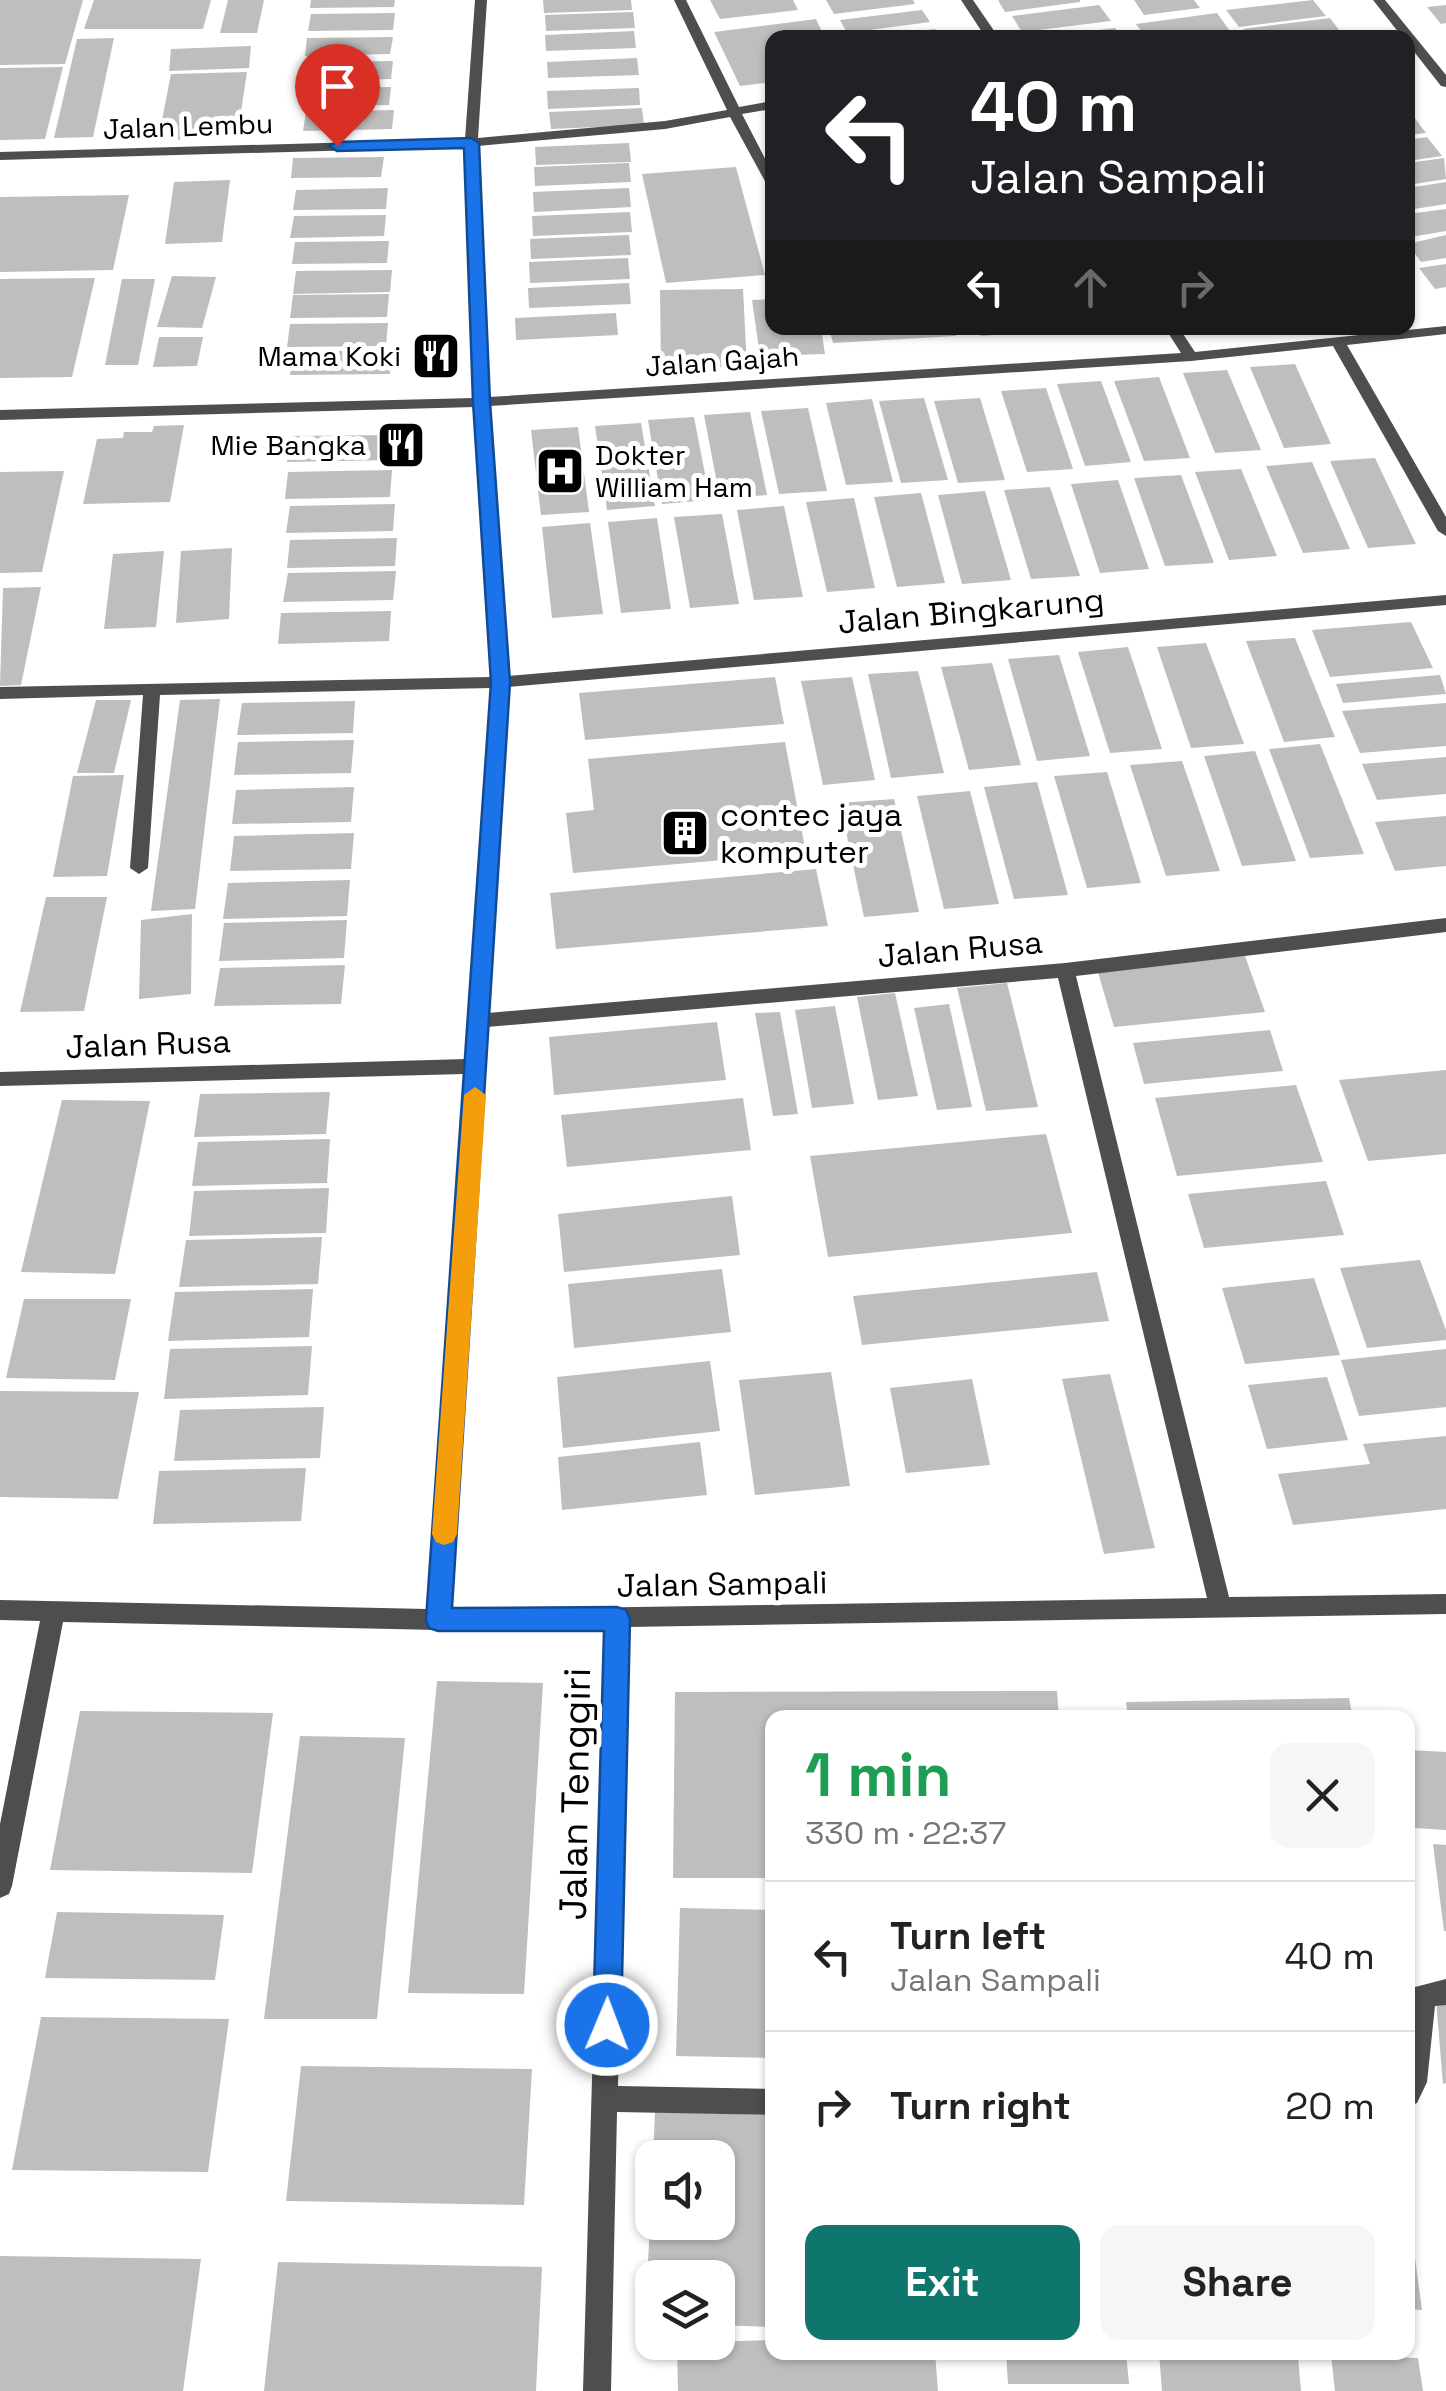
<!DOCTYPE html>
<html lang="en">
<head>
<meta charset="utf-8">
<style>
  body { margin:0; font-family:"Space Grotesk",sans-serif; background:#f6f6f6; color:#222; height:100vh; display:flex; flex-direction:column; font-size:38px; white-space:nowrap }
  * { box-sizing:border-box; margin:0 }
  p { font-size:32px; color:#767676 }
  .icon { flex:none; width:55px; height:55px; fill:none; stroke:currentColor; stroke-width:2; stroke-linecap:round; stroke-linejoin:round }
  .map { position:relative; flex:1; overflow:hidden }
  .sheet { position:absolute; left:765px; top:1710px; width:650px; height:650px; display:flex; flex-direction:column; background:#fff; border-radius:20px; box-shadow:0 2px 8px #0004 }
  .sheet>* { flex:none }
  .banner { position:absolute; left:765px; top:30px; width:650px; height:305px; border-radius:20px; box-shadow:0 2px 8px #0004; background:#202124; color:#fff; overflow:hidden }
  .controls { position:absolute; left:635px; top:2140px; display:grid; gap:20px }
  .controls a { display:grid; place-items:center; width:100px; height:100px; border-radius:20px; background:#fff; box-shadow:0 2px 8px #0004; font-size:50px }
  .pin { position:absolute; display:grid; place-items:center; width:85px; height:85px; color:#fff; margin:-102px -42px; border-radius:50% 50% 50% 0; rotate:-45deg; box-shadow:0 0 10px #0007 }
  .pin .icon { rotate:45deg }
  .me { position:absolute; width:110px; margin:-55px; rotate:1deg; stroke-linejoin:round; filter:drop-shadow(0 0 8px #0008) }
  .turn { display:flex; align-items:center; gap:35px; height:210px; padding:0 40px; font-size:45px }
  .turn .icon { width:130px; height:130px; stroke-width:2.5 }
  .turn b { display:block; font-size:70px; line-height:85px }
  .lanes { display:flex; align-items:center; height:95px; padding:0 40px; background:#0003; justify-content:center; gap:50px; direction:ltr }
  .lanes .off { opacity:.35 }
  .round { display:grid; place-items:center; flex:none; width:105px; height:105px; border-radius:20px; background:#f6f6f6 }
  .summary { display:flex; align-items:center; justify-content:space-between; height:170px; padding:0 40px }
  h1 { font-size:60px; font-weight:600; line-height:75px; color:#1e9e55 }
  .action { display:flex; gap:20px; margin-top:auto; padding:20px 40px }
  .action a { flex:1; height:115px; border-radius:20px; background:#0f766e; color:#fff; font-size:40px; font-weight:600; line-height:115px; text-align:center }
  .action a+a { background:#f6f6f6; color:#222 }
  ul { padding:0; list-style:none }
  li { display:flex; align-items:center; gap:30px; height:150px; padding:0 40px; border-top:2px solid #e0e0e0 }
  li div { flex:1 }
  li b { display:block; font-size:38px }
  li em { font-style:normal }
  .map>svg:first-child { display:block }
  .building { fill:#bebebe }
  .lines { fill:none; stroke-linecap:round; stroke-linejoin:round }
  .street { fill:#4e4e4e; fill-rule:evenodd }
  .route { fill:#1a73e8; stroke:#114b97; stroke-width:2.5 }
  .slow { fill:#f59e0b }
  .labels { text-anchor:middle; stroke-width:10; stroke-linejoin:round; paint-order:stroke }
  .far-street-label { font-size:28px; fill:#000; stroke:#fff }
  .far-poi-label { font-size:28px; fill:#000; stroke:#fff; text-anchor:end }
  .street-label { font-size:32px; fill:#000; stroke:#fff }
  .poi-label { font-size:32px; fill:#000; stroke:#fff; text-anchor:start }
  .near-street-label { font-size:38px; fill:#000; stroke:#fff }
</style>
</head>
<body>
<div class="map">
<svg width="1446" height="2391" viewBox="0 0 1446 2391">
  <rect width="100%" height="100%" fill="#fff"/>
  <g class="building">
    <polygon points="0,0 83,0 65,64 0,65"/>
    <polygon points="94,0 211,0 203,29 84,29"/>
    <polygon points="228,0 264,0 257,33 220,33"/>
    <polygon points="311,0 395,0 394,7 310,8"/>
    <polygon points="543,0 631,0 632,10 544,13"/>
    <polygon points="710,0 793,0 798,10 720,19"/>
    <polygon points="826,0 913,0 915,4 834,14"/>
    <polygon points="998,0 1080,0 1080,2 1005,12"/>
    <polygon points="1134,0 1194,0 1200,8 1144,15"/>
    <polygon points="1313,0 1326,16 1239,27 1226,10"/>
    <polygon points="1099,5 1111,21 1022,32 1012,16"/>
    <polygon points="1446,5 1446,23 1441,24 1427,7"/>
    <polygon points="922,10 930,22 847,33 840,20"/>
    <polygon points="633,12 635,28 546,31 545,15"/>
    <polygon points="395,13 393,30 308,31 311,14"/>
    <polygon points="1217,13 1235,38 1146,38 1136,24"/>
    <polygon points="1330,18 1345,38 1249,38 1243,29"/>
    <polygon points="816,19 825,38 772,38 772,82 740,86 714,32"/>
    <polygon points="1115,28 1122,38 1057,38 1057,35"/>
    <polygon points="935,29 940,38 885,38 885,35"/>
    <polygon points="634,31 636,48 546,51 545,35"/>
    <polygon points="393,37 390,54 305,56 307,38"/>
    <polygon points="114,38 93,137 54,138 77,39"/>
    <polygon points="251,46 249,68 169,71 171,49"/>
    <polygon points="637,58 639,75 548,78 547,62"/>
    <polygon points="393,61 391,79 304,81 307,62"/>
    <polygon points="63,67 45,139 0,140 0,68"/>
    <polygon points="247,72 237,138 158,140 171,74"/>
    <polygon points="391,87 389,105 301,107 304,88"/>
    <polygon points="639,88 640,105 548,109 547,91"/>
    <polygon points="642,108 644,125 551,129 549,112"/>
    <polygon points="1408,109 1426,133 1408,135"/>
    <polygon points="394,110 392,129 303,131 306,112"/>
    <polygon points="1427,137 1442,156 1408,161 1408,140"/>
    <polygon points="629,143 631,162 536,165 535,147"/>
    <polygon points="384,157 381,177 291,178 293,158"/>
    <polygon points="1444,158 1446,179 1408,185 1408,163"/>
    <polygon points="629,163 631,182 535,186 534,167"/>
    <polygon points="736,167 765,275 666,283 642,174"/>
    <polygon points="230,180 222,242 165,244 174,182"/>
    <polygon points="1446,182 1446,204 1408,210 1408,188"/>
    <polygon points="388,188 386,209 293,210 296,190"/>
    <polygon points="629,188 631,207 534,212 533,192"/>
    <polygon points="129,195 113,270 0,272 0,197"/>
    <polygon points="1446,209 1446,231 1411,237 1408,232 1408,214"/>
    <polygon points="630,212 632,232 533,236 532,216"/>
    <polygon points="386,215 384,236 290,238 294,216"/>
    <polygon points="629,235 631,255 531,259 530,239"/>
    <polygon points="1446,235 1446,258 1421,262 1408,244"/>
    <polygon points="389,241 387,263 292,264 295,242"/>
    <polygon points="628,258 630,279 530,283 529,262"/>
    <polygon points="1446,264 1446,287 1435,289 1419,268"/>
    <polygon points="392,270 390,292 293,294 296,271"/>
    <polygon points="172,276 216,277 202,328 157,327"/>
    <polygon points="95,278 72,377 0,378 0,279"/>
    <polygon points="122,279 155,279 138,365 105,365"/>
    <polygon points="629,283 631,304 529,308 528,288"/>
    <polygon points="743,289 747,367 661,368 660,290"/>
    <polygon points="389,294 387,317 290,318 293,295"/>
    <polygon points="772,299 772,328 821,328 825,354 760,356 752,300"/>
    <polygon points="616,313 618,335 516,340 515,318"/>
    <polygon points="388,323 386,346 287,347 290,324"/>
    <polygon points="829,328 954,328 956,336 833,343"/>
    <polygon points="977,328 1058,328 1058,330 981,336"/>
    <polygon points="159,337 203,337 197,366 153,367"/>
    <polygon points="392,350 390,374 290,375 293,352"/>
    <polygon points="1295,364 1331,444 1284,448 1250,367"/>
    <polygon points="1227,370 1261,450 1215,453 1183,373"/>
    <polygon points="1159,377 1190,458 1144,461 1114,381"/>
    <polygon points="1101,381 1131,462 1085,466 1057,384"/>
    <polygon points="1046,388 1073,469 1027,472 1001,391"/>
    <polygon points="924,398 948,480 901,483 879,401"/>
    <polygon points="980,398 1005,480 958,483 934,401"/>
    <polygon points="872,399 893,482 846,485 826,403"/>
    <polygon points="808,408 827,491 779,494 761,411"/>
    <polygon points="750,412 767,495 720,499 704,415"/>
    <polygon points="694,417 710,500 662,504 648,420"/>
    <polygon points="641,423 655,506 607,510 595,426"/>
    <polygon points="184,425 170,502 83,504 97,439 123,438 124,432 152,432 154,426"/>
    <polygon points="578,427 589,512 541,515 531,430"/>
    <polygon points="392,435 390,460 287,462 291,436"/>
    <polygon points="1375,458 1416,544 1368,548 1330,461"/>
    <polygon points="1312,462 1350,549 1303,553 1266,466"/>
    <polygon points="1241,469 1277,556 1229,560 1195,472"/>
    <polygon points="392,470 390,497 285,499 288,472"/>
    <polygon points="64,471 42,572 0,573 0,472"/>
    <polygon points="1181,475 1214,563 1165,566 1134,478"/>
    <polygon points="1118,480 1149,569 1100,573 1071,484"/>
    <polygon points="1050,487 1080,576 1031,579 1004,490"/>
    <polygon points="985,491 1011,580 962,584 938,495"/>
    <polygon points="921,493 945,583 897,587 874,497"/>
    <polygon points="854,498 875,588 827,592 806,502"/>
    <polygon points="395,504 393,531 286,533 290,506"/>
    <polygon points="784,506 803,597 754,600 737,510"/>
    <polygon points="722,514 739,604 690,608 674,517"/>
    <polygon points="657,518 671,609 621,613 608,522"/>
    <polygon points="590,523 603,614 552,618 542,527"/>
    <polygon points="397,538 395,566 287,568 290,540"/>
    <polygon points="232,548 229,619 176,623 181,551"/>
    <polygon points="164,551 156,627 104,629 113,554"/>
    <polygon points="396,571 393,600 283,602 288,573"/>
    <polygon points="41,587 21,685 0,686 3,588"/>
    <polygon points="391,611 389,641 278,644 281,613"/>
    <polygon points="1411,622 1433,668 1330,677 1312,630"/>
    <polygon points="1295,638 1335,737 1284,742 1246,641"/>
    <polygon points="1206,643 1244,744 1191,748 1157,647"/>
    <polygon points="1128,647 1162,749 1110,753 1078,652"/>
    <polygon points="1059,655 1090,756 1037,761 1008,659"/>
    <polygon points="992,663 1021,765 969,770 941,667"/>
    <polygon points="918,671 944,773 891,778 868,674"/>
    <polygon points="1440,675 1446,694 1343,703 1336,684"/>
    <polygon points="775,677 784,724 585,740 579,693"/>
    <polygon points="852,677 875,780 823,785 801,681"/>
    <polygon points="220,699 195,909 151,911 180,700"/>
    <polygon points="96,700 131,700 114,773 77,773"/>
    <polygon points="355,701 353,733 237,735 242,703"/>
    <polygon points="1446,703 1446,746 1360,753 1342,711"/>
    <polygon points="354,740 351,773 234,775 238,742"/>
    <polygon points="785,742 806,853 573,873 566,813 594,810 588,759"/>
    <polygon points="1320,744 1364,854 1310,858 1269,749"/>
    <polygon points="1255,751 1296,861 1242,866 1204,756"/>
    <polygon points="1446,757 1446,794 1377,800 1362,764"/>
    <polygon points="1182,761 1220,871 1166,876 1130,765"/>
    <polygon points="1107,772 1141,883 1087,888 1054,776"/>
    <polygon points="124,775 107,876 53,877 73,776"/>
    <polygon points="1037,782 1068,895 1014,899 984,787"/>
    <polygon points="354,787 351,822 232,824 236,790"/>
    <polygon points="970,791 999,904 944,909 917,796"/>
    <polygon points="894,799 919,912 864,917 840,803"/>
    <polygon points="1446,816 1446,866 1395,871 1375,822"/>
    <polygon points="354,833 351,869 230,871 234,836"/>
    <polygon points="816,869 828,926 556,949 550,893"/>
    <polygon points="350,880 347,916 223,919 228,883"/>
    <polygon points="46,897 107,897 84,1011 20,1012"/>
    <polygon points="192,914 191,994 139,999 141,920"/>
    <polygon points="347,920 344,958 219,961 224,923"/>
    <polygon points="1245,956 1265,1012 1114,1027 1097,969"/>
    <polygon points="345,965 341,1004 214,1006 220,968"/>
    <polygon points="1007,983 1038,1107 986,1111 957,988"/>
    <polygon points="895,993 918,1096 878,1100 857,997"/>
    <polygon points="949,1004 972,1107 937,1110 914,1008"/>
    <polygon points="835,1006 854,1104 812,1108 795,1010"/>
    <polygon points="780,1012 798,1114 773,1116 755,1013"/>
    <polygon points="717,1022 726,1080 554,1095 549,1037"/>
    <polygon points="1270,1030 1283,1071 1144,1084 1133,1043"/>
    <polygon points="1446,1070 1446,1154 1368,1161 1339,1080"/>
    <polygon points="1296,1085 1323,1162 1177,1176 1155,1098"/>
    <polygon points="330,1092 326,1134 194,1137 200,1094"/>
    <polygon points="743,1098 751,1150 567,1167 561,1115"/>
    <polygon points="62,1100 150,1101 115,1274 21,1272"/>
    <polygon points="1046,1134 1072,1233 828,1257 810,1156"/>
    <polygon points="330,1139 327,1183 192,1186 198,1142"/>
    <polygon points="1326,1181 1344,1235 1204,1248 1188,1194"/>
    <polygon points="329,1188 326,1233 189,1236 194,1191"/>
    <polygon points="732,1196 740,1255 564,1272 558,1214"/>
    <polygon points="322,1237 318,1284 179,1287 186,1240"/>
    <polygon points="1420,1260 1446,1330 1446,1340 1367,1348 1340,1268"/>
    <polygon points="722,1269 731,1332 574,1348 568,1284"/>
    <polygon points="1097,1272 1109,1321 862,1345 853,1296"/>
    <polygon points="1314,1278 1340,1355 1245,1364 1222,1288"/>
    <polygon points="313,1289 309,1337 168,1341 175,1292"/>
    <polygon points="24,1299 131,1299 115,1380 6,1378"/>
    <polygon points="312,1346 308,1395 164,1399 170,1349"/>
    <polygon points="1446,1349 1446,1407 1359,1416 1341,1360"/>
    <polygon points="710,1361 720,1431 563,1448 557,1377"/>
    <polygon points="831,1372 850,1486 755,1495 739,1380"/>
    <polygon points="1110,1374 1155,1548 1104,1554 1062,1379"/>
    <polygon points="1327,1377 1348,1440 1267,1449 1248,1385"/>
    <polygon points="972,1379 990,1465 906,1473 890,1388"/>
    <polygon points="0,1391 139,1392 118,1499 0,1497"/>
    <polygon points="324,1407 320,1458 174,1461 180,1410"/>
    <polygon points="1446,1436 1446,1509 1293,1525 1278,1474 1370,1464 1363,1444"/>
    <polygon points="700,1442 707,1495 562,1510 558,1457"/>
    <polygon points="306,1468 301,1521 153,1524 159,1471"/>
    <polygon points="437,1681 543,1683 524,1994 408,1993"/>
    <polygon points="1057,1691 1059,1718 772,1718 772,1878 673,1878 675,1692"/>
    <polygon points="1349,1698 1353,1718 1128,1718 1126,1702"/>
    <polygon points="80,1711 273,1713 252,1873 50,1870"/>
    <polygon points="300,1736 405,1738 377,2019 264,2019"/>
    <polygon points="1408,1750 1446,1752 1446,1830 1415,1828"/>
    <polygon points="1433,1844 1446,1845 1446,1931 1444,1931"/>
    <polygon points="680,1908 772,1910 772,2058 676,2056"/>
    <polygon points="57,1912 224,1915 215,1980 45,1978"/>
    <polygon points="1436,2000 1446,2001 1446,2083 1443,2084"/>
    <polygon points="41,2017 229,2019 208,2172 12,2170"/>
    <polygon points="301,2066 532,2069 524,2205 286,2201"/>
    <polygon points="655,2112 772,2115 772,2327 718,2325 718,2278 652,2278 652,2323 645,2323 650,2222 718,2222 718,2158 653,2158"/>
    <polygon points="1408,2221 1410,2221 1422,2310 1408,2309"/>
    <polygon points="0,2256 201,2259 183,2391 0,2391"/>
    <polygon points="278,2262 542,2267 536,2391 264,2391"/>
    <polygon points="772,2340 772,2352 935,2352 938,2391 678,2391 677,2343"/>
    <polygon points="1006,2352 1126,2352 1129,2384 1008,2384"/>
    <polygon points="1159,2352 1298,2356 1301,2391 1162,2391"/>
    <polygon points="1331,2355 1418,2358 1423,2391 1335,2391"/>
  </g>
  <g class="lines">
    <g class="street">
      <path d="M475,0H487L478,138L665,121L727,110L674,0H686L739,107L772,101V109L742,114L772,172V186L767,185L730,117L665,129L478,146L489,397L1181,353L1165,328H1179L1195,352L1446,326V334L1347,345L1446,517V536L1438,531L1333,346L1191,361L490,406L508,676L1446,595V605L508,687L488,1013L1065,963L1446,918V932L1076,976L1229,1597L1446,1594V1614L628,1627L618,2086L772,2089V2115L617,2112L611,2391H583L605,1628L438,1630L63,1622L12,1886L9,1894L0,1898V1824L40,1621L0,1620V1600L427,1609L464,1074L0,1086V1072L466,1059L491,688L160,695L148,868L139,874L130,868L143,695L0,699V687L491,677L475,407L0,420V410L474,398L465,147L0,160V152L465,139ZM1058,978L1207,1598L450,1610L487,1027Z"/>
      <polygon points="961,0 973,0 999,38 986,38"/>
      <polygon points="1373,0 1385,0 1446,75 1446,87 1441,86 1408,44 1408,38 1403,38"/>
      <path d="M1446,1979V2005L1435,2006L1427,2082L1417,2103L1408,2107C1406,2071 1401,2021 1415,1987Z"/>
    </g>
  </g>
  <polygon class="route" points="471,138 479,143 490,402 510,682 452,1608 617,1607 626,1610 630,1619 621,2025 617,2035 607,2039 597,2035 593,2025 604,1631 438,1631 429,1628 426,1620 491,682 473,402 464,148 337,151 329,146 337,142"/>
  <polygon class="slow" points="475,1087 486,1095 457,1534 453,1542 444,1545 436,1542 432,1534 464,1095"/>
  <defs>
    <g id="restaurant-square" transform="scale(2.5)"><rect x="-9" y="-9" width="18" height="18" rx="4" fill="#000" stroke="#fff"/><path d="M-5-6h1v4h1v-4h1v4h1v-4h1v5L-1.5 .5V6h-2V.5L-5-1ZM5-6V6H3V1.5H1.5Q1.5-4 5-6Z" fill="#fff"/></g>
    <g id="hospital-square" transform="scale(2.5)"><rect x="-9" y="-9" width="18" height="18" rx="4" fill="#000" stroke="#fff"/><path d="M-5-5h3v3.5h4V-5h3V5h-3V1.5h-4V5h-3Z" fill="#fff"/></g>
    <g id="building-square" transform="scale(2.5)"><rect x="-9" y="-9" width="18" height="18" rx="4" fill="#000" stroke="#fff"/><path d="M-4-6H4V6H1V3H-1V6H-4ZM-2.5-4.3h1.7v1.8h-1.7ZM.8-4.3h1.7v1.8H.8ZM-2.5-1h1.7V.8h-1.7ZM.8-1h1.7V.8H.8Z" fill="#fff"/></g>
  </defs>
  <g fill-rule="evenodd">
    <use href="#restaurant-square" x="436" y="356"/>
    <use href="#restaurant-square" x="401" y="445"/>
    <use href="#hospital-square" x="560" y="471"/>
    <use href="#building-square" x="685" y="833"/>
  </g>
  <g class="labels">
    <g class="far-street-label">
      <text transform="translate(188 126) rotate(-2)" y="10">Jalan Lembu</text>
      <text transform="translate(722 361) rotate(-4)" y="10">Jalan Gajah</text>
    </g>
    <g class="far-poi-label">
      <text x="401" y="366">Mama Koki</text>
      <text x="366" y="455">Mie Bangka</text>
      <text x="595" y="465" text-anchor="start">Dokter<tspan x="595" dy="32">William Ham</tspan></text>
    </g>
    <g class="street-label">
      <text transform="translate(971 611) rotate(-5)" y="11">Jalan Bingkarung</text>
      <text transform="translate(960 949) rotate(-5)" y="11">Jalan Rusa</text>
      <text transform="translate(148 1044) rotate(-2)" y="11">Jalan Rusa</text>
      <text transform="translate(722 1584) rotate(-1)" y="11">Jalan Sampali</text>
    </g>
    <g class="poi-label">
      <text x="720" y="826">contec jaya<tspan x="720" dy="37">komputer</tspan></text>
    </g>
    <g class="near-street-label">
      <text transform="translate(575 1794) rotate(-89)" y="13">Jalan Tenggiri</text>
    </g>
  </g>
</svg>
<div class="controls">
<a><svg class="icon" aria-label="sound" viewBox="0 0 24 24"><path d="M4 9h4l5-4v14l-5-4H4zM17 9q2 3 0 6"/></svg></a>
<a><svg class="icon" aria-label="layers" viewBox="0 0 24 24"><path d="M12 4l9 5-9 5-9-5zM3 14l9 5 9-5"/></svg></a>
</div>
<div class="pin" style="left:337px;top:146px;background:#d93025"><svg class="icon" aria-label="arrive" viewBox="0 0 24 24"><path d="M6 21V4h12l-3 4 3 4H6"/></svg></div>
<svg class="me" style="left:607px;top:2025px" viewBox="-20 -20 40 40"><circle r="17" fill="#1a73e8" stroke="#fff" stroke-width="3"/><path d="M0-11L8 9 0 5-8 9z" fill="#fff"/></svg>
<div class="banner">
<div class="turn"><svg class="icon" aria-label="left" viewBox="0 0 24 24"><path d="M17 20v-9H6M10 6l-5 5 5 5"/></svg><div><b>40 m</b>Jalan Sampali</div></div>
<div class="lanes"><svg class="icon" aria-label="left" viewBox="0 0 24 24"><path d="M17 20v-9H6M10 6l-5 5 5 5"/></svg><svg class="icon off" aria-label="ahead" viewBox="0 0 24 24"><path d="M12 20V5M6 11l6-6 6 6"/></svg><svg class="icon off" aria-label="right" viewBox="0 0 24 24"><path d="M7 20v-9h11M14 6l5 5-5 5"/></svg></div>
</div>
<section class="sheet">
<div class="summary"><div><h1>1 min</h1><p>330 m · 22:37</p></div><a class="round"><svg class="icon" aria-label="close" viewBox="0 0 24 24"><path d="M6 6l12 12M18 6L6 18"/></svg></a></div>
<ul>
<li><svg class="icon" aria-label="left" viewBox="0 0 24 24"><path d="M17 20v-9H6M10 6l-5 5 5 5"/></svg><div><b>Turn left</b><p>Jalan Sampali</p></div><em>40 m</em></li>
<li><svg class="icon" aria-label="right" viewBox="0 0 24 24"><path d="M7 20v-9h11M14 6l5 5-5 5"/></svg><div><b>Turn right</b></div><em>20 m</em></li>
</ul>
<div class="action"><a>Exit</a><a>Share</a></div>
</section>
</div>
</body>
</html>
